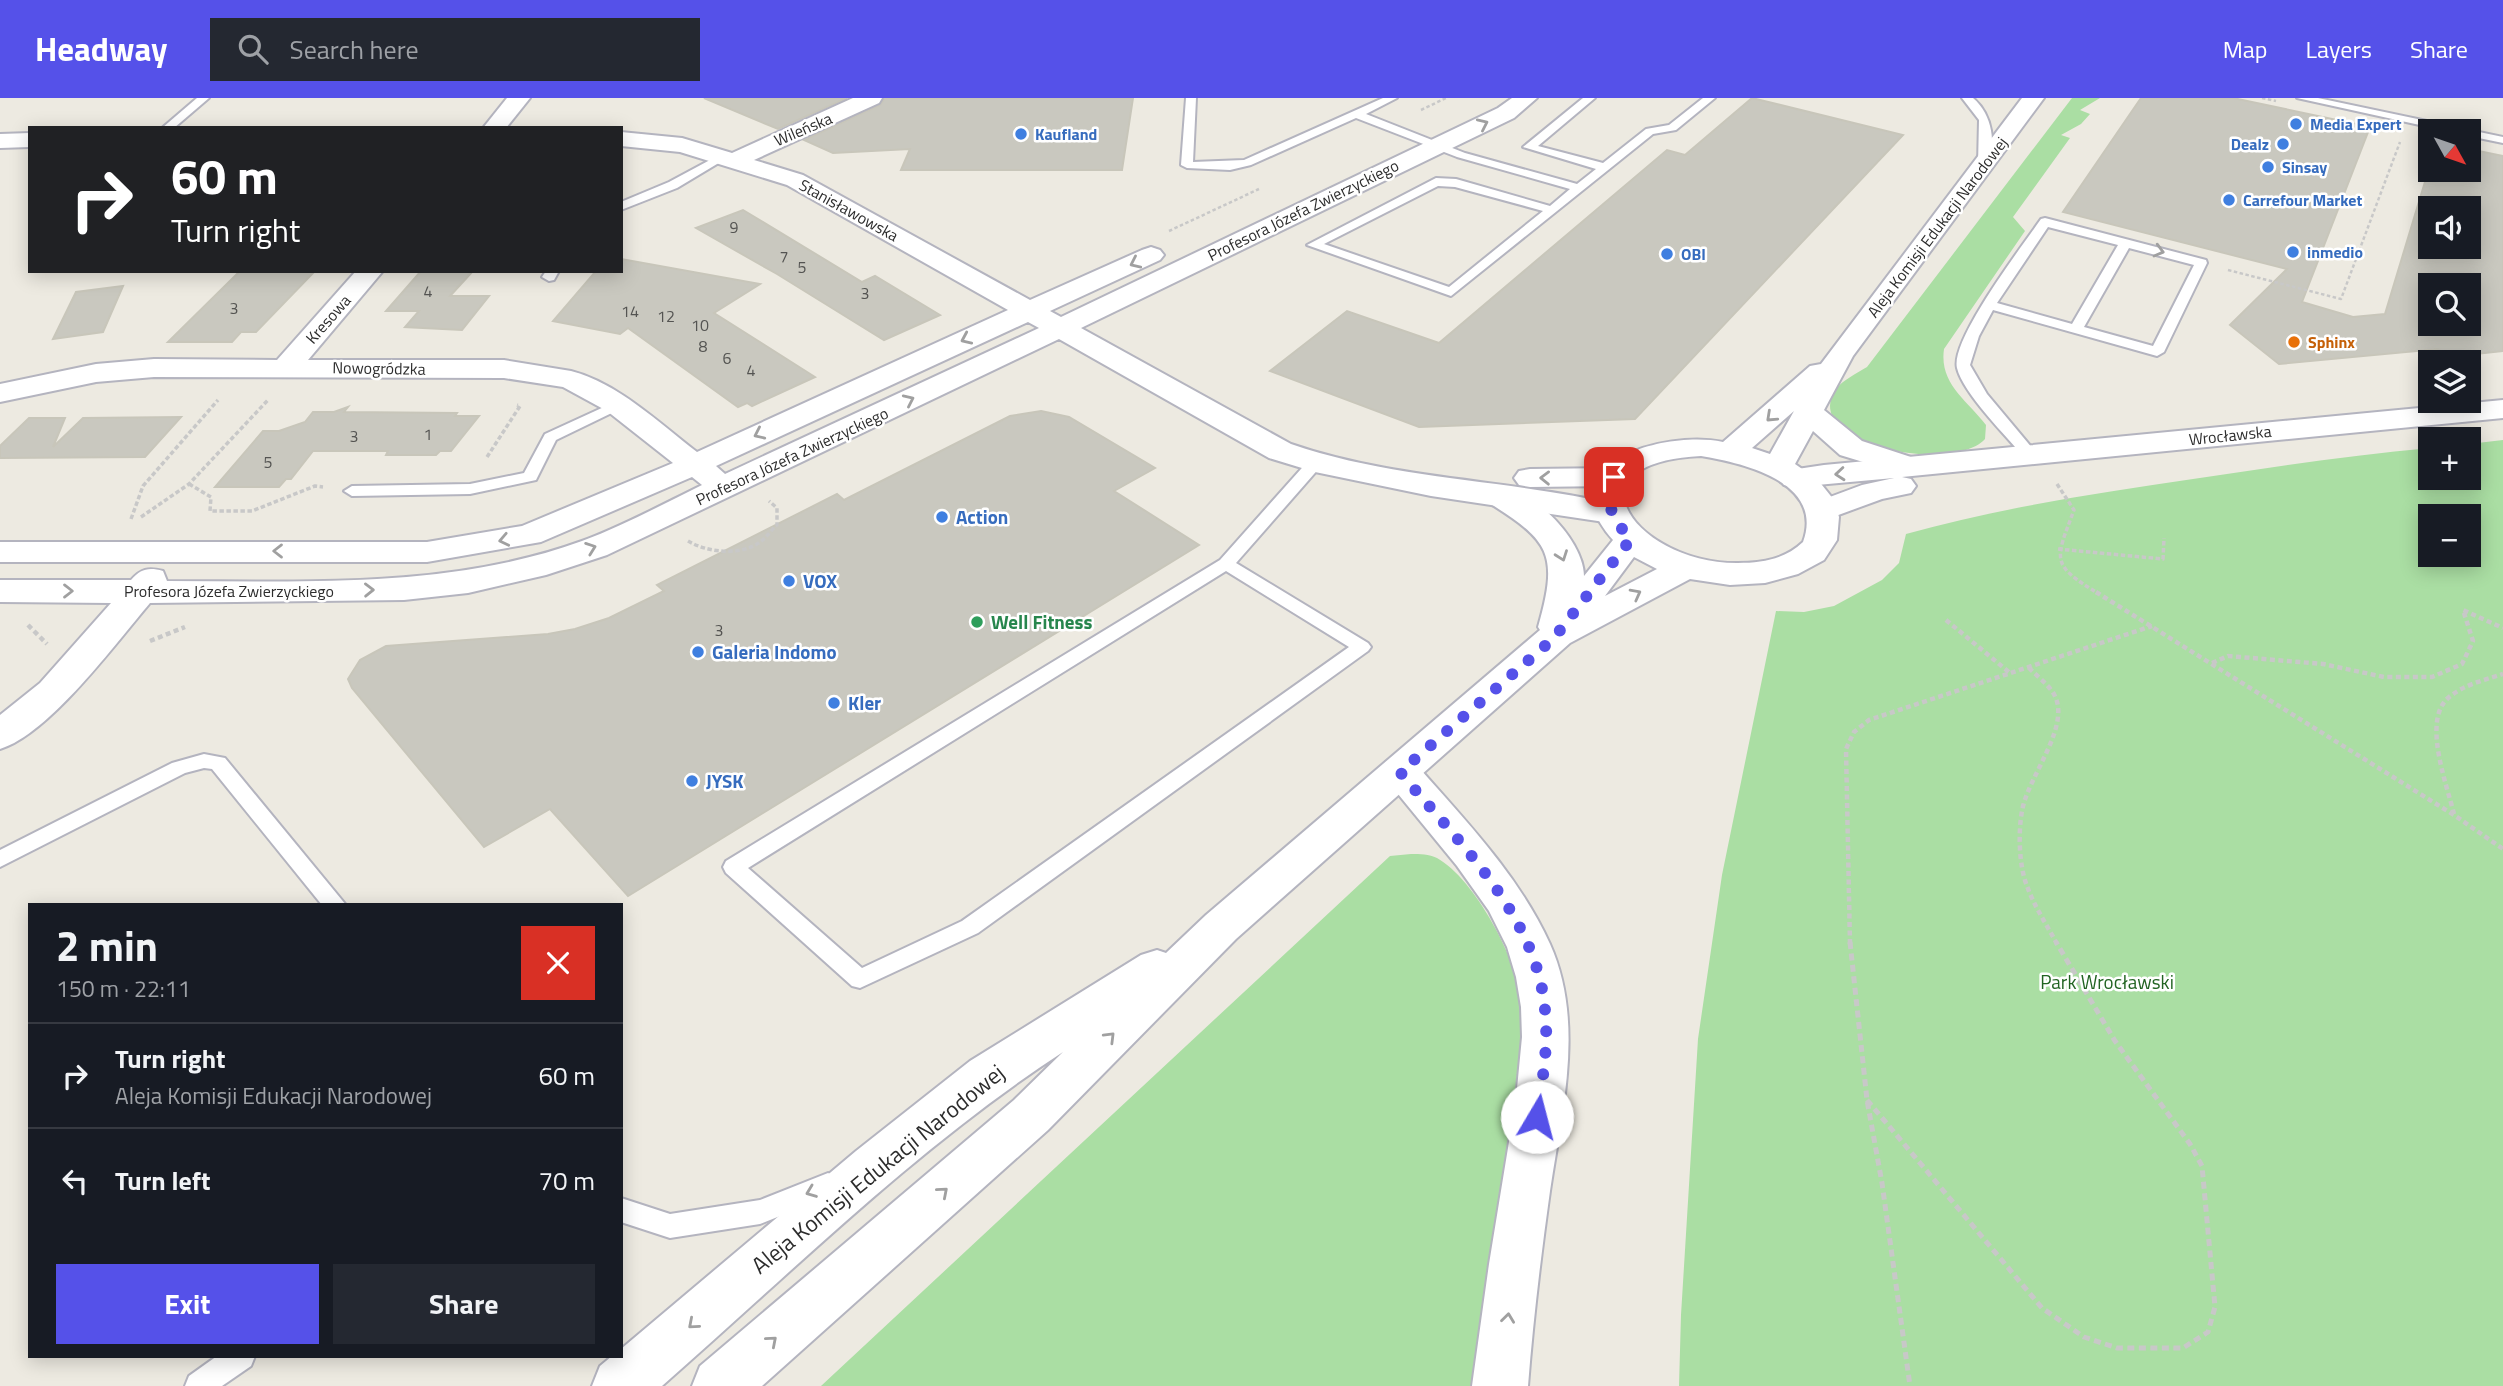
<!DOCTYPE html>
<html lang="en">
<head>
<meta charset="utf-8">
<style>
  body { margin:0; font-family:"Titillium Web",sans-serif; background:#242831; color:#f1f3f6; height:100vh; display:flex; flex-direction:column; font-size:26px; white-space:nowrap }
  * { box-sizing:border-box; margin:0 }
  p { font-size:23px; color:#9ea1a6 }
  .icon { flex:none; width:38px; height:38px; fill:none; stroke:currentColor; stroke-width:2; stroke-linecap:round; stroke-linejoin:round }
  .map { position:relative; flex:1; overflow:hidden }
  .sheet { position:absolute; left:28px; top:805px; width:595px; height:455px; display:flex; flex-direction:column; background:#171b24; border-radius:0px; box-shadow:0 4px 18px #0003 }
  .sheet>* { flex:none }
  .guide { position:absolute; left:28px; top:28px; width:595px; height:147px; border-radius:0px; box-shadow:0 4px 18px #0003; background:#202124; color:#fff; overflow:hidden }
  .needle { width:46px; rotate:130deg }
  .tools { position:absolute; left:2418px; top:21px; display:grid; gap:14px }
  .tools a { display:grid; place-items:center; width:63px; height:63px; border-radius:0px; background:#171b24; box-shadow:0 4px 18px #0003; font-size:35px }
  .pin { position:absolute; display:grid; place-items:center; width:60px; height:60px; color:#fff; margin:-30px; border-radius:14px; box-shadow:0 4px 10px #0006 }
  .me { position:absolute; width:77px; margin:-38px; rotate:8deg; stroke-linejoin:round; filter:drop-shadow(0 0 5px #0008) }
  .turn { display:flex; align-items:center; gap:24px; height:147px; padding:0 28px; font-size:32px }
  .turn .icon { width:91px; height:91px; stroke-width:2.5 }
  .turn b { display:block; font-size:49px; line-height:60px }
  .round { display:grid; place-items:center; flex:none; width:74px; height:74px; border-radius:0px; background:#242831 }
  .overview { display:flex; align-items:center; justify-content:space-between; height:119px; padding:0 28px }
  h1 { font-size:42px; font-weight:700; line-height:52px }
  .cta { display:flex; gap:14px; margin-top:auto; padding:14px 28px }
  .cta a { flex:1; height:80px; border-radius:0px; background:#5551e9; color:#fff; font-size:28px; font-weight:700; line-height:80px; text-align:center }
  .cta a+a { background:#242831; color:#f1f3f6 }
  ul { padding:0; list-style:none }
  li { display:flex; align-items:center; gap:21px; height:105px; padding:0 28px; border-top:2px solid #363941 }
  li div { flex:1 }
  li b { display:block; font-size:26px }
  li em { font-style:normal }
  header { display:flex; align-items:center; gap:42px; box-sizing:border-box; height:98px; padding:0 35px; background:#5551e9; color:#fff }
  header strong { font-size:33px }
  nav { display:flex; gap:38px; margin-inline-start:auto; font-size:24px }
  .search { width:490px; height:63px; background:#242831; display:flex; align-items:center; gap:18px; box-sizing:border-box; padding:0 24px; border-radius:0px; color:#9ea1a6; font-size:26px }
  .map>svg:first-child { display:block }
  .green { fill:#aadea3; fill-rule:evenodd }
  .building { fill:#c9c8bf; stroke:#c8c6ba; stroke-width:2; fill-rule:evenodd }
  .lines { fill:none; stroke-linecap:round; stroke-linejoin:round }
  .service-casing { stroke:#b4b4bf; stroke-width:4 }
  .minor-casing { stroke:#b4b4bf; stroke-width:4 }
  .secondary-casing { stroke:#b4b4bf; stroke-width:4 }
  .path-far3 { stroke:#c8c8c8; stroke-width:2.5; stroke-dasharray:3.5 2.5; stroke-linecap:butt }
  .path-far2 { stroke:#c8c8c8; stroke-width:3.5; stroke-dasharray:4.5 2.5; stroke-linecap:butt }
  .path-far1 { stroke:#c8c8c8; stroke-width:4.5; stroke-dasharray:5 3.5; stroke-linecap:butt }
  .path { stroke:#c8c8c8; stroke-width:5; stroke-dasharray:7 4.5; stroke-linecap:butt }
  .service { fill:#fff; fill-rule:evenodd }
  .minor { fill:#fff; fill-rule:evenodd }
  .secondary { fill:#fff; fill-rule:evenodd }
  .oneway { stroke:#a0a0a0 }
  .route { stroke:#5551e9; stroke-width:12; stroke-dasharray:0 21.6 }
  .shop-dot { fill:#3f7fe0; stroke:#fff; stroke-width:2.5 }
  .food-dot { fill:#e8710a; stroke:#fff; stroke-width:2.5 }
  .leisure-dot { fill:#2e9e5b; stroke:#fff; stroke-width:2.5 }
  .labels { text-anchor:middle; stroke-width:5; stroke-linejoin:round; paint-order:stroke }
  .far-shop-label { font-size:16px; font-weight:bold; fill:#366cbe; stroke:#fff; text-anchor:start }
  .far-street-label { font-size:16px; fill:#2d2d2d; stroke:#fff }
  .number-label { font-size:16px; fill:#545452 }
  .far-food-label { font-size:16px; font-weight:bold; fill:#c56008; stroke:#fff; text-anchor:start }
  .shop-label { font-size:19px; font-weight:bold; fill:#366cbe; stroke:#fff; text-anchor:start }
  .leisure-label { font-size:19px; font-weight:bold; fill:#27864d; stroke:#fff; text-anchor:start }
  .park-label { font-size:19px; fill:#226422; stroke:#fff }
  .near-street-label { font-size:23px; fill:#2d2d2d; stroke:#fff }
</style>
</head>
<body>
<header>
<strong>Headway</strong>
<div class="search"><svg class="icon" aria-label="search" viewBox="0 0 24 24"><circle cx="10" cy="10" r="6"/><path d="M15 15l6 6"/></svg>Search here</div>
<nav><a>Map</a><a>Layers</a><a>Share</a></nav>
</header>
<div class="map">
<svg width="2503" height="1288" viewBox="0 0 2503 1288">
  <rect width="100%" height="100%" fill="#edeae1"/>
  <g class="green">
    <path d="M2072,0H2100L2080,12L2090,16L2081,26L2061,37L2070,40L2013,119L2025,133L1944,251C1939,286 1967,302 1986,327L1985,341C1952,377 1798,346 1836,291C1843,282 1857,275 1867,269Z"/>
    <path d="M2503,342V1288H1679L1681,1217L1698,941L1722,777L1776,513L1804,514L1834,508L1882,482L1899,465L1906,436C2000,410 2096,395 2193,381C2272,369 2351,357 2431,350V380H2469V346ZM2431,418H2469V457H2431Z"/>
    <path d="M1411,756C1420,756 1429,756 1437,760C1475,781 1518,863 1522,905C1525,935 1518,966 1515,996L1472,1288H821L1390,758Z"/>
  </g>
  <g class="building">
    <polygon points="704,0 847,0 778,31"/>
    <polygon points="885,0 1133,0 1122,72 901,72 910,51 833,55 804,42 880,7"/>
    <polygon points="1752,0 1903,37 1635,321 1419,329 1270,273 1347,213 1439,245 1667,52 1685,57"/>
    <path d="M2141,0H2233L2370,29L2302,204L2353,219L2385,216L2431,64V72H2469V51L2503,58V253L2448,259L2438,251L2279,266L2230,227L2287,171L2063,114ZM2431,110H2469V149H2431ZM2431,187H2469V226H2431Z"/>
    <polygon points="743,112 862,184 875,178 940,217 884,242 777,176 696,130"/>
    <polygon points="621,161 760,186 714,215 815,279 752,308 747,305 738,309 628,230 620,236 553,223 596,173 621,173"/>
    <polygon points="240,173 315,173 256,234 241,234 232,244 168,244"/>
    <polygon points="421,173 473,173 450,198 489,198 462,232 405,229 419,213 386,213"/>
    <polygon points="123,188 103,234 53,241 76,194"/>
    <polygon points="348,309 344,314 457,315 455,318 479,318 451,353 440,353 436,357 386,357 388,353 313,353 291,381 286,381 279,389 215,389 263,333 279,333 305,324 313,314 334,314"/>
    <polygon points="1041,313 1069,319 1155,370 1114,393 1199,447 628,798 550,711 484,749 352,590 348,581 360,562 386,548 548,536 575,531 609,520 664,493 657,487 837,396 844,402 1010,318"/>
    <polygon points="181,319 145,359 0,360 0,348 29,320 65,320 53,349 83,320"/>
  </g>
  <g class="lines">
    <g class="service-casing">
      <g id="service">
        <polygon points="197,0 209,0 174,30 162,30"/>
        <path d="M1186,0H1196L1193,64L1244,62L1383,0H1397L1366,16L1465,55L1577,86L1596,71L1523,49L1583,0H1595L1538,48L1603,65L1646,31L1669,27L1703,0H1715L1676,32L1653,36L1451,198L1307,147L1436,80L1456,81L1550,108L1570,91L1457,59L1356,20L1251,67L1230,72L1187,70L1181,67ZM1438,88L1455,89L1543,113L1449,189L1324,146Z"/>
        <path d="M1962,0H1973C1993,17 1996,46 1988,69L1978,67L1979,22Z"/>
        <polygon points="2297,0 2318,0 2503,39 2503,45 2469,38 2469,33 2447,33"/>
        <polygon points="723,55 729,58 727,60 677,90 621,112 621,104 669,84"/>
        <path d="M2045,120L2206,162L2207,165L2164,254L2157,258L1993,212L1979,238L1970,267L1987,296L2038,357L2030,362L2025,360C2007,339 1963,295 1957,270C1950,242 2023,147 2041,121ZM2048,129L2118,147L2072,226L1997,205ZM2129,150L2194,167L2153,248L2084,229Z"/>
        <polygon points="546,173 559,173 554,182 549,183 542,179"/>
        <polygon points="617,303 624,307 622,310 556,342 536,382 470,396 352,398 344,393 352,388 470,386 524,375 545,336"/>
        <path d="M1315,360L1321,362L1323,365L1321,368L1236,465L1368,545L1371,549L1368,553L978,835L860,890L852,888L726,775L723,769L726,763L1220,462L1309,362ZM1226,473L1349,549L962,823L862,870L748,770Z"/>
        <polygon points="204,656 225,660 346,807 322,807 212,671 204,670 185,675 0,769 0,752 172,665"/>
        <polygon points="828,1075 837,1079 841,1087 837,1095 760,1126 670,1140 621,1124 621,1100 670,1116 760,1102"/>
        <polygon points="217,1258 255,1258 251,1268 222,1288 185,1288 189,1278"/>
      </g>
    </g>
    <g class="minor-casing">
      <g id="minor">
        <polygon points="507,0 530,0 506,30 483,30"/>
        <path d="M853,0H882L879,5L754,62L803,77L1030,202L1142,152L1151,149L1160,152L1164,157L1160,162L1050,213L1061,219L1498,10L1512,0H1537L1514,20L1081,230L1291,346C1398,383 1513,381 1622,408L1627,415L1622,422L1611,425L1431,398L1315,374L1269,360L1059,241L607,457L546,477L468,495L404,502L150,505C116,545 49,636 0,651V617L40,585L111,505L0,504V482H131C141,471 148,469 163,473L167,483C306,483 450,491 582,443C623,428 663,406 702,387L692,379L541,444L427,464H0V444H427L522,428L673,365L607,313L563,289L504,280L154,279L96,284L0,304V286L96,266L154,261L277,262L356,173H383L308,262H504L571,273C618,285 659,325 697,354L1008,212L787,87L680,54L621,48V34L682,40L732,55ZM1028,224L1039,230L725,376L716,368Z"/>
        <polygon points="30,35 30,49 0,50 0,36"/>
        <polygon points="2503,302 2503,320 1902,379 1911,381 1916,388 1911,395 1882,401 1822,423 1811,420 1806,413 1811,406 1862,387 1894,380 1795,389 1784,387 1779,380 1784,373 1824,367"/>
        <polygon points="1614,370 1625,372 1630,379 1625,386 1614,388 1530,389 1519,387 1514,380 1519,373 1530,371"/>
        <path d="M1400,660L1414,664C1464,721 1518,776 1550,846C1585,924 1562,1012 1550,1093C1541,1157 1533,1223 1528,1288H1472L1489,1166L1516,1001L1522,939L1521,909L1516,879L1507,849L1489,813L1457,768L1380,674L1386,664Z"/>
      </g>
    </g>
    <g class="secondary-casing">
      <path id="secondary" d="M2022,0H2044L1853,258L1824,312L1862,343L1917,361L1922,368L1917,375L1906,377L1840,357L1813,333L1795,366L1818,382L1834,402L1839,419L1837,442L1824,462L1798,476L1765,485L1730,487L1690,481L1570,545L1236,841L1048,1032L762,1288H692L700,1268L1014,1002L1063,954C917,1049 792,1174 662,1288H592L600,1268L612,1258H621V1251L856,1053L970,963L1141,857L1157,852L1166,855L1206,817L1540,532L1538,529C1559,455 1550,443 1486,403L1481,396L1486,389C1524,380 1584,440 1584,478L1613,442C1544,365 1665,332 1723,344L1810,268L1821,266ZM1794,313L1770,356L1752,350ZM1701,358C1743,365 1825,384 1803,444C1785,461 1763,465 1738,465C1638,466 1560,365 1701,358ZM1634,459L1657,471L1605,498Z"/>
    </g>
    <g class="path-far3">
      <polyline points="2262,0 2276,3"/>
      <polyline points="1421,12 1446,0"/>
      <polyline points="1169,133 1259,91"/>
      <polyline points="2228,172 2341,201 2400,44"/>
    </g>
    <g class="path-far2">
      <polyline points="487,359 520,308 517,307"/>
      <polyline points="189,386 211,399 210,413 252,413 315,388 323,389"/>
      <path d="M2057,386L2074,412C2055,463 2050,466 2099,496"/>
      <polyline points="141,419 189,386 268,302"/>
      <polyline points="131,421 143,388 218,302"/>
      <path d="M688,443C708,455 741,458 760,444C767,439 771,432 777,427V410L769,403"/>
      <polyline points="2058,451 2163,461 2164,440"/>
    </g>
    <g class="path-far1">
      <polyline points="2096,494 2454,717 2503,751"/>
      <polyline points="1946,522 2010,575"/>
      <polyline points="28,527 47,546"/>
      <polyline points="150,543 185,529"/>
      <polyline points="2212,565 2228,558 2323,566 2384,579 2432,579 2462,566 2473,543 2463,512 2503,530"/>
      <path d="M2029,570C2036,577 2046,585 2052,593C2075,625 2028,677 2022,713C2018,735 2019,768 2027,788C2034,808 2047,827 2057,846"/>
      <path d="M2454,716C2447,687 2422,623 2448,600C2463,587 2484,582 2503,576"/>
      <polyline points="1850,846 1846,651 1854,634 1869,622 2152,528"/>
    </g>
    <g class="path">
      <polyline points="1850,844 1867,1002 1882,1085 1910,1288"/>
      <polyline points="1867,1002 2042,1210 2084,1239 2117,1250 2183,1250 2208,1234 2215,1209 2202,1068 2190,1046 2115,943 2056,844"/>
    </g>
    <use href="#service" class="service"/>
    <use href="#minor" class="minor"/>
    <use href="#secondary" class="secondary"/>
  </g>
  <defs><path id="oneway-chevron" d="M-2-3.5L2.5 0L-2 3.5" fill="none" stroke-width="1.6" stroke-linecap="round" stroke-linejoin="round" transform="scale(1.75)"/></defs>
  <g class="oneway">
    <use href="#oneway-chevron" transform="translate(1483 26) rotate(-25)"/>
    <use href="#oneway-chevron" transform="translate(2159 153) rotate(15)"/>
    <use href="#oneway-chevron" transform="translate(1135 165) rotate(155)"/>
    <use href="#oneway-chevron" transform="translate(966 241) rotate(156)"/>
    <use href="#oneway-chevron" transform="translate(909 302) rotate(-25)"/>
    <use href="#oneway-chevron" transform="translate(1771 319) rotate(137)"/>
    <use href="#oneway-chevron" transform="translate(759 336) rotate(155)"/>
    <use href="#oneway-chevron" transform="translate(1840 376) rotate(175)"/>
    <use href="#oneway-chevron" transform="translate(1545 380) rotate(-179)"/>
    <use href="#oneway-chevron" transform="translate(504 442) rotate(168)"/>
    <use href="#oneway-chevron" transform="translate(591 450) rotate(-20)"/>
    <use href="#oneway-chevron" transform="translate(278 453) rotate(180)"/>
    <use href="#oneway-chevron" transform="translate(1562 458) rotate(70)"/>
    <use href="#oneway-chevron" transform="translate(369 492) rotate(-1)"/>
    <use href="#oneway-chevron" transform="translate(68 493)"/>
    <use href="#oneway-chevron" transform="translate(1636 496) rotate(-28)"/>
    <use href="#oneway-chevron" transform="translate(1110 939) rotate(-45)"/>
    <use href="#oneway-chevron" transform="translate(811 1094) rotate(159)"/>
    <use href="#oneway-chevron" transform="translate(943 1094) rotate(-41)"/>
    <use href="#oneway-chevron" transform="translate(1508 1220) rotate(-83)"/>
    <use href="#oneway-chevron" transform="translate(693 1226) rotate(139)"/>
    <use href="#oneway-chevron" transform="translate(772 1243) rotate(-41)"/>
  </g>
  <g class="lines">
    <path class="route" d="M1537,1019C1542,984 1549,948 1545,912C1537,817 1458,744 1400,674L1554,540L1631,441C1613,422 1603,405 1614,379"/>
  </g>
  <g class="shop-dot">
    <circle cx="2296" cy="26" r="7"/>
    <circle cx="1021" cy="36" r="7"/>
    <circle cx="2283" cy="46" r="7"/>
    <circle cx="2268" cy="69" r="7"/>
    <circle cx="2229" cy="102" r="7"/>
    <circle cx="2293" cy="154" r="7"/>
    <circle cx="1667" cy="156" r="7"/>
    <circle cx="942" cy="419" r="7"/>
    <circle cx="789" cy="483" r="7"/>
    <circle cx="698" cy="554" r="7"/>
    <circle cx="834" cy="605" r="7"/>
    <circle cx="692" cy="683" r="7"/>
  </g>
  <circle class="food-dot" cx="2294" cy="244" r="7"/>
  <circle class="leisure-dot" cx="977" cy="524" r="7"/>
  <g class="labels">
    <g class="far-shop-label">
      <text x="2310" y="32">Media Expert</text>
      <text x="1035" y="42">Kaufland</text>
      <text x="2269" y="52" text-anchor="end">Dealz</text>
      <text x="2282" y="75">Sinsay</text>
      <text x="2243" y="108">Carrefour Market</text>
      <text x="2307" y="160">inmedio</text>
      <text x="1681" y="162">OBI</text>
    </g>
    <g class="far-street-label">
      <text transform="translate(803 31) rotate(-23)" y="6">Wileńska</text>
      <text transform="translate(849 112) rotate(29)" y="6">Stanisławowska</text>
      <text transform="translate(1303 112) rotate(-26)" y="6">Profesora Józefa Zwierzyckiego</text>
      <text transform="translate(1937 129) rotate(-53)" y="6">Aleja Komisji Edukacji Narodowej</text>
      <text transform="translate(328 221) rotate(-49)" y="6">Kresowa</text>
      <text transform="translate(379 270) rotate(1)" y="6">Nowogródzka</text>
      <text transform="translate(2230 337) rotate(-6)" y="6">Wrocławska</text>
      <text transform="translate(792 358) rotate(-25)" y="6">Profesora Józefa Zwierzyckiego</text>
      <text x="229" y="499">Profesora Józefa Zwierzyckiego</text>
    </g>
    <g class="number-label">
      <text x="734" y="135">9</text>
      <text x="784" y="164">7</text>
      <text x="802" y="175">5</text>
      <text x="428" y="199">4</text>
      <text x="865" y="201">3</text>
      <text x="234" y="216">3</text>
      <text x="630" y="219">14</text>
      <text x="666" y="224">12</text>
      <text x="700" y="233">10</text>
      <text x="703" y="254">8</text>
      <text x="727" y="266">6</text>
      <text x="751" y="278">4</text>
      <text x="428" y="342">1</text>
      <text x="354" y="344">3</text>
      <text x="268" y="370">5</text>
      <text x="719" y="538">3</text>
    </g>
    <g class="far-food-label">
      <text x="2308" y="250">Sphinx</text>
    </g>
    <g class="shop-label">
      <text x="956" y="426">Action</text>
      <text x="803" y="490">VOX</text>
      <text x="712" y="561">Galeria Indomo</text>
      <text x="848" y="612">Kler</text>
      <text x="706" y="690">JYSK</text>
    </g>
    <g class="leisure-label">
      <text x="991" y="531">Well Fitness</text>
    </g>
    <g class="park-label">
      <text x="2107" y="891">Park Wrocławski</text>
    </g>
    <g class="near-street-label">
      <text transform="translate(878 1071) rotate(-39)" y="8">Aleja Komisji Edukacji Narodowej</text>
    </g>
  </g>
</svg>
<div class="tools">
<a><svg class="needle" viewBox="-14 -14 28 28"><path d="M0-13l5 13h-10z" fill="#e53935"/><path d="M0 13l5-13h-10z" fill="#9ea1a6"/></svg></a>
<a><svg class="icon" aria-label="sound" viewBox="0 0 24 24"><path d="M4 9h4l5-4v14l-5-4H4zM17 9q2 3 0 6"/></svg></a>
<a><svg class="icon" aria-label="search" viewBox="0 0 24 24"><circle cx="10" cy="10" r="6"/><path d="M15 15l6 6"/></svg></a>
<a><svg class="icon" aria-label="layers" viewBox="0 0 24 24"><path d="M12 4l9 5-9 5-9-5zM3 14l9 5 9-5"/></svg></a>
<a>+</a>
<a>−</a>
</div>
<div class="pin" style="left:1614px;top:379px;background:#d93025"><svg class="icon" aria-label="arrive" viewBox="0 0 24 24"><path d="M6 21V4h12l-3 4 3 4H6"/></svg></div>
<svg class="me" style="left:1537px;top:1019px" viewBox="-20 -20 40 40"><circle r="19" fill="#fff"/><path d="M0-13L10 11 0 6-10 11z" fill="#5551e9"/></svg>
<div class="guide">
<div class="turn"><svg class="icon" aria-label="right" viewBox="0 0 24 24"><path d="M7 20v-9h11M14 6l5 5-5 5"/></svg><div><b>60 m</b>Turn right</div></div>
</div>
<section class="sheet">
<div class="overview"><div><h1>2 min</h1><p>150 m · 22:11</p></div><a class="round" style="background:#d93025;color:#fff"><svg class="icon" aria-label="close" viewBox="0 0 24 24"><path d="M6 6l12 12M18 6L6 18"/></svg></a></div>
<ul>
<li><svg class="icon" aria-label="right" viewBox="0 0 24 24"><path d="M7 20v-9h11M14 6l5 5-5 5"/></svg><div><b>Turn right</b><p>Aleja Komisji Edukacji Narodowej</p></div><em>60 m</em></li>
<li><svg class="icon" aria-label="left" viewBox="0 0 24 24"><path d="M17 20v-9H6M10 6l-5 5 5 5"/></svg><div><b>Turn left</b></div><em>70 m</em></li>
</ul>
<div class="cta"><a>Exit</a><a>Share</a></div>
</section>
</div>
</body>
</html>
